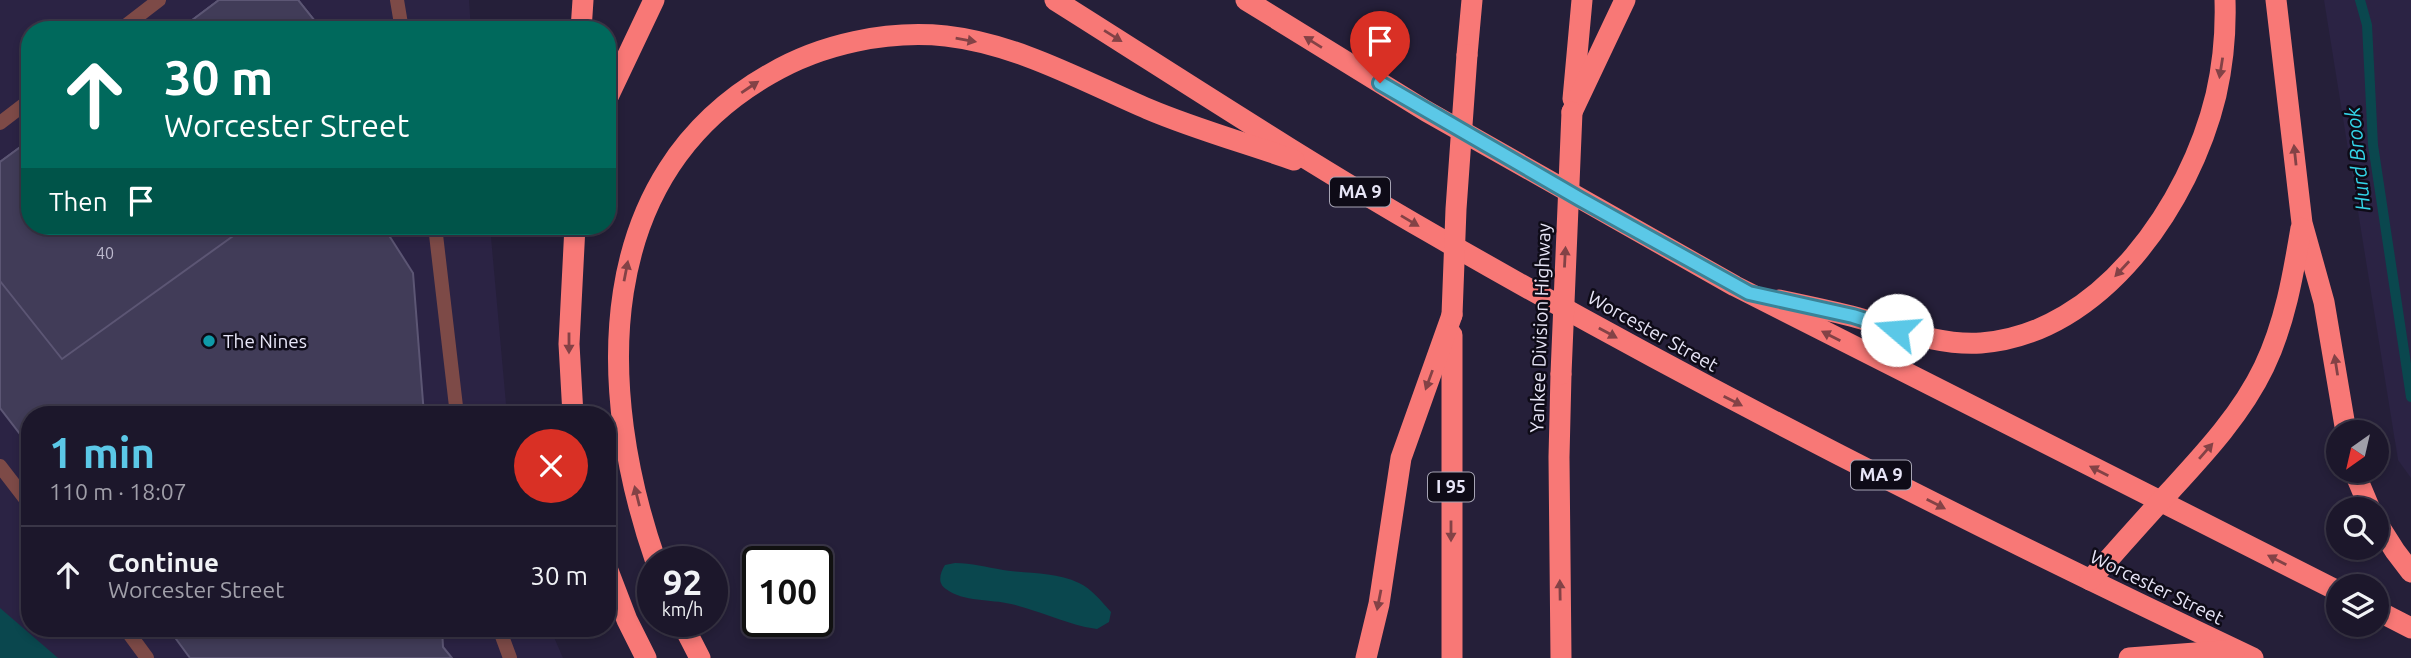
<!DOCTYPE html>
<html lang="en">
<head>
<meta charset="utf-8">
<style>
  body { margin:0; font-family:Ubuntu,sans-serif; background:#292437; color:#f1f3f6; height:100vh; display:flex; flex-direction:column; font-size:26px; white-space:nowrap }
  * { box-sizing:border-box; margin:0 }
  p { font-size:23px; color:#a09fa9 }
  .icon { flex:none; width:38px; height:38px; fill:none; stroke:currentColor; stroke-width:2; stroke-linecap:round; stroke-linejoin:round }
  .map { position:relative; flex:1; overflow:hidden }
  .details { position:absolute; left:21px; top:406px; width:595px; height:231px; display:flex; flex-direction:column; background:#1c172b; border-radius:28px; box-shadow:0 4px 10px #0003,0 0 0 2px #3a3647 }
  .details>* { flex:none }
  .top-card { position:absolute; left:21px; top:21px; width:595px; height:214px; border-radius:28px; box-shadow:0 4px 10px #0003,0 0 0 2px #3a3647; background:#00695c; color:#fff; overflow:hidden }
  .needle { width:46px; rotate:214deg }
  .buttons { position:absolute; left:2326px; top:420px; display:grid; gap:14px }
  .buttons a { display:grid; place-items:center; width:63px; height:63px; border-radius:50%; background:#1c172b; box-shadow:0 4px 10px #0003,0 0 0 2px #3a3647; font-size:35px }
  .speed { position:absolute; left:637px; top:546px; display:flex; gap:14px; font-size:35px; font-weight:700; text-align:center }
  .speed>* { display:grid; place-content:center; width:91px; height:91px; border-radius:50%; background:#1c172b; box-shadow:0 4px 10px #0003,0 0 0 2px #3a3647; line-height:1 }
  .speed small { font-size:18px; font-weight:400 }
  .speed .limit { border:4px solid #111; border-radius:10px; background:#fff; color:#111 }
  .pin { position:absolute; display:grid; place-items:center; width:60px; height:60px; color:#fff; margin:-72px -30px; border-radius:50% 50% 50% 0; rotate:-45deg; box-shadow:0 0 7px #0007 }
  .pin .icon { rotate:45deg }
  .me { position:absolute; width:77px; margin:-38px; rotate:288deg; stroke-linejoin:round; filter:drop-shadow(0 0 5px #0008) }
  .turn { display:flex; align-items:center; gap:24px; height:147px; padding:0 28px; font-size:32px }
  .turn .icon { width:91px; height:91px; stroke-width:2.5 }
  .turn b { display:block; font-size:49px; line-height:60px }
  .then { display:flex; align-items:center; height:66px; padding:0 28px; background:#0003; gap:14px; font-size:26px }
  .round { display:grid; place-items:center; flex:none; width:74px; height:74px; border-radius:37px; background:#292437 }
  .head { display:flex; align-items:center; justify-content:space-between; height:119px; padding:0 28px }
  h1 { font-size:42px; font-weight:600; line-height:52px; color:#5bc8e7 }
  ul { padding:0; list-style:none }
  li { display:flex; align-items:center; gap:21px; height:98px; padding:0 28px; border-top:2px solid #3a3647 }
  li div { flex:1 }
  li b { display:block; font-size:26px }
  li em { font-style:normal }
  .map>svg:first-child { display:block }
  .built { fill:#2b2344 }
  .water { fill:#0a474e }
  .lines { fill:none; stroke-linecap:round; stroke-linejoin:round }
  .stream { stroke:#0a474e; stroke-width:10 }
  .building { fill:#413c58; stroke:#5c5674; stroke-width:2 }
  .lane { stroke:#7d4a47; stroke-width:14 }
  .highway { stroke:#f87876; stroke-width:21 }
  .highway-bridge { stroke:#f87876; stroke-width:21 }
  .oneway { fill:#834246 }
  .route-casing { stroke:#3b8296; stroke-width:18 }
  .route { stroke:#5bc8e7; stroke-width:12 }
  .culture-dot { fill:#0f9aa8; stroke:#0e0b17; stroke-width:2.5 }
  .labels { text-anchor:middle; stroke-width:5; stroke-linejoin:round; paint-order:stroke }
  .number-label { font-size:16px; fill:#bebbcf }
  .shield { fill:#0e0b17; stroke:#a6a4b4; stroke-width:2 }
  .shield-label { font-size:18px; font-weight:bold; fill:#e7e5f7 }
  .street-label { font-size:19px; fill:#e7e5f7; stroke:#0e0b17 }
  .poi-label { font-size:19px; fill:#e7e5f7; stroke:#0e0b17; text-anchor:start }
  .water-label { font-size:21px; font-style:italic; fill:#33d5e8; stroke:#0e0b17 }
</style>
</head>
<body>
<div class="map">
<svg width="2411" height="658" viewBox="0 0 2411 658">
  <rect width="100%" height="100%" fill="#251f39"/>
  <g class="built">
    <polygon points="0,0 469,0 471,30 30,30 30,226 490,226 507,415 30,415 30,628 550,628 563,658 0,658"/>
    <polygon points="2324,0 2411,0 2411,478 2398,460"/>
  </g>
  <g class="water">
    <path d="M955,563C972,563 986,567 1003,570C1028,574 1055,572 1079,583C1092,589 1101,601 1111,612L1109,622L1097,629L1085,627C1060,621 1036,610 1011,604C991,599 963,602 946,589C937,583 940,573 945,565Z"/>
    <polygon points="0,608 58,658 0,658"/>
  </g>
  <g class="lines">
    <polyline class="stream" points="2360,0 2367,25 2373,145 2411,397"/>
  </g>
  <g class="building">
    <polygon points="219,0 298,0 322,30 179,30"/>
    <polygon points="219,0 298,0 322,30 179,30"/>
    <polygon points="30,140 30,226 383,226 413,273 424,415 30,415 30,447 0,408 0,162"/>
    <polygon points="30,140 30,226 247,226 62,359 0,281 0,162"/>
    <polygon points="168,628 442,628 443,647 452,658 190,658"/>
  </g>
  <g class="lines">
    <g class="lane">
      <polyline points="397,0 402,30"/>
      <polyline points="120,30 159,0"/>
      <polyline points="0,123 30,100"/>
      <polyline points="435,226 457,415"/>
      <polyline points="0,466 30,505"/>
      <polyline points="125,628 147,658"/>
      <polyline points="499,628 510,658"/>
    </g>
    <g class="highway">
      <path d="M1055,0C1179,78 1302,159 1429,232C1697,387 1974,526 2253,658"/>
      <polyline points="1246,0 1426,111 1735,286 2338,591"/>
      <polyline points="2276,0 2302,223 2324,302 2346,432"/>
      <polyline points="581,30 583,0"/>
      <polyline points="1467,55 1472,0"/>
      <polyline points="607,99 654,0"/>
      <polyline points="1573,99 1582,0"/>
      <polyline points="1572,112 1625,0"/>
      <path d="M1779,300C1803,305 1827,310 1851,316C1894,327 1936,346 1981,343C2102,334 2190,203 2216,95C2223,64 2226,32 2225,0"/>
      <polyline points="1452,335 1452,658"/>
      <polyline points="1561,374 1559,457 1561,658"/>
      <polyline points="573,415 569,344 575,226"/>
      <polyline points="2354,471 2370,509"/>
      <polyline points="2376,521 2395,551 2411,572"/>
      <path d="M656,562C596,390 591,176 770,74C821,44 887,30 946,36C1017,44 1083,81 1148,109C1195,129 1246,143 1294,160"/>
      <polyline points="607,568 627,620 646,658"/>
      <path d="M2090,580C2117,550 2144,519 2172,489C2206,452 2242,413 2264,367C2285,323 2293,276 2301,228"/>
      <polyline points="2376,610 2411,628"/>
      <polyline points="681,621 700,658"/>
      <polyline points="1366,658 1379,604 1401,458 1452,315"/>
      <polyline points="2129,658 2235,650"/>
    </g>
    <g class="highway-bridge">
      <polyline points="1452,315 1456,209 1467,55"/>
      <polyline points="1561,374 1572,112"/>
    </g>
  </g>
  <defs><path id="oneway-solid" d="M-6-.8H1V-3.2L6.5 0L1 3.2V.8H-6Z" transform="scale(1.75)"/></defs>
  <g class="oneway">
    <use href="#oneway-solid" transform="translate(1113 36) rotate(32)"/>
    <use href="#oneway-solid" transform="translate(966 40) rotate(10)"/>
    <use href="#oneway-solid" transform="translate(1313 42) rotate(-148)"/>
    <use href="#oneway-solid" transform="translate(2221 68) rotate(99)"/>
    <use href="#oneway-solid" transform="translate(750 87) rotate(-34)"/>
    <use href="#oneway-solid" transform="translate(2295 155) rotate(-96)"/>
    <use href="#oneway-solid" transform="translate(1410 221) rotate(31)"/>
    <use href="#oneway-solid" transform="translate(1565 257) rotate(-87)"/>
    <use href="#oneway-solid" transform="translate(2122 269) rotate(133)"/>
    <use href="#oneway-solid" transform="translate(626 271) rotate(-79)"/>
    <use href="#oneway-solid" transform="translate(1608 333) rotate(29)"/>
    <use href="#oneway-solid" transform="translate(1831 336) rotate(-153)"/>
    <use href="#oneway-solid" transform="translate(569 343) rotate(90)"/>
    <use href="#oneway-solid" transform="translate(2336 365) rotate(-99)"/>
    <use href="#oneway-solid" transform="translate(1429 380) rotate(110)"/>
    <use href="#oneway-solid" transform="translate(1733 401) rotate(27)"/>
    <use href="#oneway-solid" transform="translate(2206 451) rotate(-49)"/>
    <use href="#oneway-solid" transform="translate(2099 471) rotate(-153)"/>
    <use href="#oneway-solid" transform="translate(637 496) rotate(-104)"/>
    <use href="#oneway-solid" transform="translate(1936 504) rotate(27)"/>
    <use href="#oneway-solid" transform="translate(1451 531) rotate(90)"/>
    <use href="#oneway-solid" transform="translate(2277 560) rotate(-153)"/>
    <use href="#oneway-solid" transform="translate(1560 590) rotate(-91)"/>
    <use href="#oneway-solid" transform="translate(1379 600) rotate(101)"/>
  </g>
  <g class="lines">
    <g class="route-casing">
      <polyline id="route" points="1380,83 1580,199 1749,293 1853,316 1897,330"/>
    </g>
    <use href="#route" class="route"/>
  </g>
  <circle class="culture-dot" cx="209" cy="341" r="7"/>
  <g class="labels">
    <g class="number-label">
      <text x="105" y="259">40</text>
    </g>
    <g class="shield">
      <rect x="1330" y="177.5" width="60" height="29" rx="5"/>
      <rect x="1851" y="460.5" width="60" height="29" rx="5"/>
      <rect x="1428" y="472.5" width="46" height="29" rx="5"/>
    </g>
    <g class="shield-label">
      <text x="1360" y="198">MA 9</text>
      <text x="1881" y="481">MA 9</text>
      <text x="1451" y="493">I 95</text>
    </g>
    <g class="street-label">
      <text transform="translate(1540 328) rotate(-88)" y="7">Yankee Division Highway</text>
      <text transform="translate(1653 331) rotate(29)" y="7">Worcester Street</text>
      <text transform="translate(2157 587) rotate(26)" y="7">Worcester Street</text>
    </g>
    <g class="poi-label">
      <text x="223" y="348">The Nines</text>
    </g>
    <g class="water-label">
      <text transform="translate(2358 159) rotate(-96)" y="7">Hurd Brook</text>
    </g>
  </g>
</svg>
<div class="buttons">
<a><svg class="needle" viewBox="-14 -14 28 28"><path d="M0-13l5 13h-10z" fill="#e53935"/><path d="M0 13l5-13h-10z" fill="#a09fa9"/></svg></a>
<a><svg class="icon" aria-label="search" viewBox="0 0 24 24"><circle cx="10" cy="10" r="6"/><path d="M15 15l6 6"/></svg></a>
<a><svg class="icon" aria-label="layers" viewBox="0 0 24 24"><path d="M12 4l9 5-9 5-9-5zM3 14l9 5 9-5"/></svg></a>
</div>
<div class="speed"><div>92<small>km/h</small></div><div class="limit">100</div></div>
<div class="pin" style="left:1380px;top:83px;background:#d93025"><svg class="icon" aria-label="arrive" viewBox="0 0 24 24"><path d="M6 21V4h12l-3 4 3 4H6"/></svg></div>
<svg class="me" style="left:1897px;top:330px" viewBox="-20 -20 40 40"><circle r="19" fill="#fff"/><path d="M0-13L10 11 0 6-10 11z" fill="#5bc8e7"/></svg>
<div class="top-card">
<div class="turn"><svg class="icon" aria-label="ahead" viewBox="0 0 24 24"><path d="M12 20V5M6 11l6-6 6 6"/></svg><div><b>30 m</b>Worcester Street</div></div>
<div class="then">Then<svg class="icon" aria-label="arrive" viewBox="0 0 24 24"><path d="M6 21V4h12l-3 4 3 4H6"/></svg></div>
</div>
<section class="details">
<div class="head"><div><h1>1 min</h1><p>110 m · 18:07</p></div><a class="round" style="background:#d93025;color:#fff"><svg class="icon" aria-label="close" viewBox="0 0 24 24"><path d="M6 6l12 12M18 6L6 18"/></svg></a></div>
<ul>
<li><svg class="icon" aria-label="ahead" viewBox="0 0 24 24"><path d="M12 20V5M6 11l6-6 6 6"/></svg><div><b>Continue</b><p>Worcester Street</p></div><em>30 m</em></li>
</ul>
</section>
</div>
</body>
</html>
